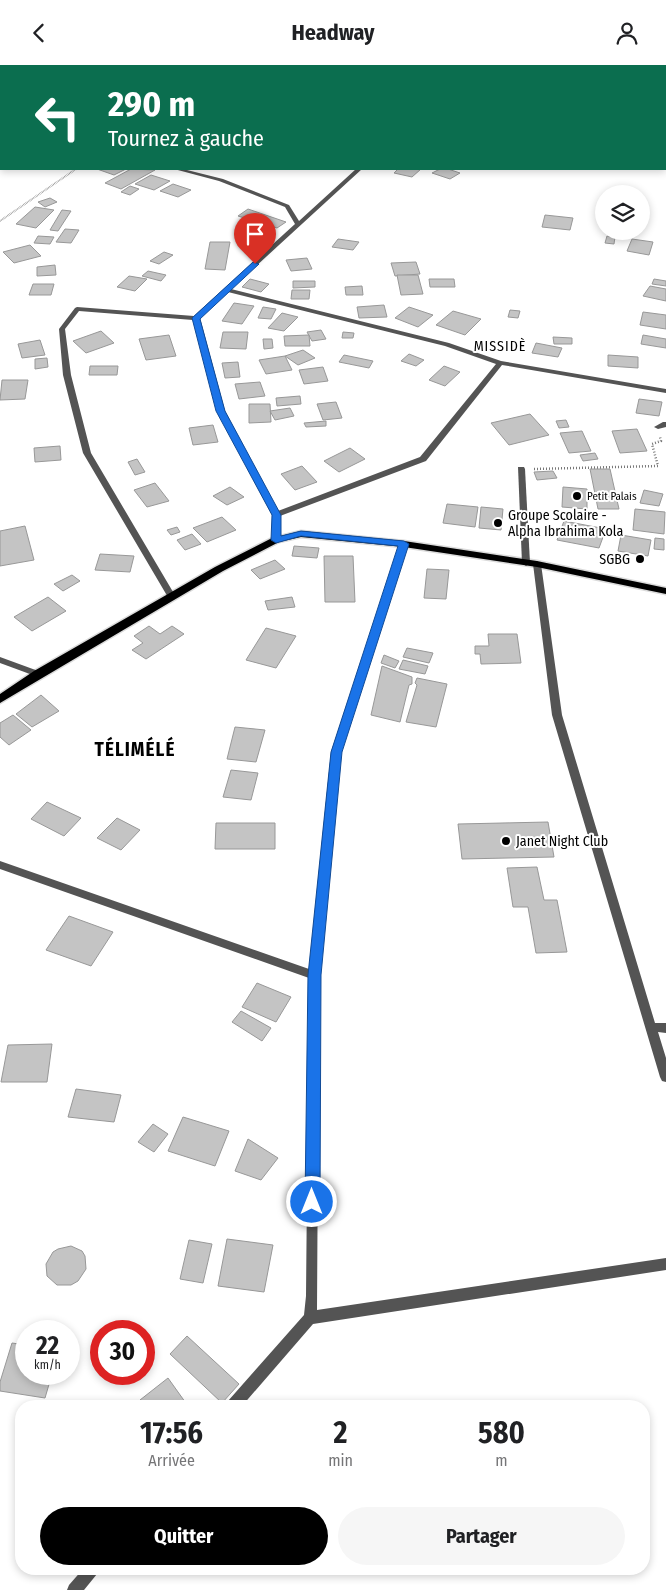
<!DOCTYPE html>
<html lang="fr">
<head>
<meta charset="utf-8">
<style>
  body { margin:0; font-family:"Fira Sans Condensed",sans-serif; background:#f6f6f6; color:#202124; height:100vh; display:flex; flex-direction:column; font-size:19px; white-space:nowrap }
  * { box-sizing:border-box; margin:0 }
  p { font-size:16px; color:#757577 }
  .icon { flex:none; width:28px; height:28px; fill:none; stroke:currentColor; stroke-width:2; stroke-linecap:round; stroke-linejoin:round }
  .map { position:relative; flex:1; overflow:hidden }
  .details { position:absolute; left:15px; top:1335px; width:635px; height:175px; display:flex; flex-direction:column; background:#fff; border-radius:20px; box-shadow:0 2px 8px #0003 }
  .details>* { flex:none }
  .banner { position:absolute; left:0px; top:0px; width:666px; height:105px; box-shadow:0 2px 8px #0003; background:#0b6e4f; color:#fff; overflow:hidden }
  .tools { position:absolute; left:595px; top:120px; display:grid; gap:10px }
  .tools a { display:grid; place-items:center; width:55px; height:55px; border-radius:50%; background:#fff; box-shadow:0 2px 8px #0003; font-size:25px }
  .speed { position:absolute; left:15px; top:1255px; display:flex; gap:10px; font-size:25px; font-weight:700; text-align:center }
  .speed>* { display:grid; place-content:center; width:65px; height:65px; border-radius:50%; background:#fff; box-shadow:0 2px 8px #0003; line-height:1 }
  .speed small { font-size:12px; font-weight:400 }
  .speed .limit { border:8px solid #d22; background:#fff; color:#111 }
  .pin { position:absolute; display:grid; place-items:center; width:42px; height:42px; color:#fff; margin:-51px -21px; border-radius:50% 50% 50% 0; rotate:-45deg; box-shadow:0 0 5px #0007 }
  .pin .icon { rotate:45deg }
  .me { position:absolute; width:55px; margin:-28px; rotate:0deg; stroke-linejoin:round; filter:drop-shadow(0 0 4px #0008) }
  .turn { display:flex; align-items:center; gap:18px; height:105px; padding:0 25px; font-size:22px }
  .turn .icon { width:65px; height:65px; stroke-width:2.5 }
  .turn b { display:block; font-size:35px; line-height:42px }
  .eta { display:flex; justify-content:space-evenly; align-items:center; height:85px; text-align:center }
  .eta b { font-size:30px; font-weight:700; line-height:35px }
  .cta { display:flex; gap:10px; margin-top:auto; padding:10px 25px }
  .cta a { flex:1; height:58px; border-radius:30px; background:#000; color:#fff; font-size:20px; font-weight:700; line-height:58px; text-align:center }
  .cta a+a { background:#f6f6f6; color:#202124 }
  header { display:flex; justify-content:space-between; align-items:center; height:65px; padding:0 25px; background:#fff; font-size:22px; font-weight:700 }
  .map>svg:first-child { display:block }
  .building { fill:#c4c4c4; stroke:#989898 }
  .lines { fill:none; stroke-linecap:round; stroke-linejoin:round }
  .primary-casing { stroke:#dbdbdb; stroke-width:3 }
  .path-far1 { stroke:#767676; stroke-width:2; stroke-dasharray:0.5 1; stroke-linecap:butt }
  .path { stroke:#767676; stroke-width:2.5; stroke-dasharray:1 2; stroke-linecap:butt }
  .lane { fill:#545454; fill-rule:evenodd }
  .street { fill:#545454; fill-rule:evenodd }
  .primary { fill:#000; fill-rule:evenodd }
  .route { fill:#1a73e8; stroke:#114b97 }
  .poi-dot { fill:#000; stroke:#fff; stroke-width:2 }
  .labels { text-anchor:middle; stroke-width:4; stroke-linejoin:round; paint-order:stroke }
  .far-poi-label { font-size:11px; fill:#000; stroke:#fff; text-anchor:start }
  .far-quarter-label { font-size:14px; letter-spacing:1px; fill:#000; stroke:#fff }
  .poi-label { font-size:14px; fill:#000; stroke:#fff; text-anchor:start }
  .district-label { font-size:19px; font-weight:bold; letter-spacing:1px; fill:#000; stroke:#fff }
</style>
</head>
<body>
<header><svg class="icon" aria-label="back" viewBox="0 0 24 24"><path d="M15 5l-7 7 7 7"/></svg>Headway<svg class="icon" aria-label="person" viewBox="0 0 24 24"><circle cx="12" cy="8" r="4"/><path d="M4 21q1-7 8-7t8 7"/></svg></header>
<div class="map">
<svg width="666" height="1525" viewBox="0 0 666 1525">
  <rect width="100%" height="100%" fill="#fff"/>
  <g class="building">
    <polygon points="97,104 126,104 114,110"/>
    <polygon points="131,104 155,105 121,124 105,118"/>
    <polygon points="398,104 421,104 412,112 394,108"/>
    <polygon points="440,104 448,104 460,108 450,114 432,108"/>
    <polygon points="151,110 170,116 154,125 135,119"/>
    <polygon points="173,119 191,125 178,132 160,126"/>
    <polygon points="130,121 139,124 130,130 121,127"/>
    <polygon points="50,133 57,137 45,142 38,137"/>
    <polygon points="35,142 54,145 36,163 16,159"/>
    <polygon points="248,144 286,157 277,163 238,151"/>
    <polygon points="62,145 71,146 58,166 50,165"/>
    <polygon points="545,150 573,153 570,165 542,162"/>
    <polygon points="65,164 79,165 71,178 56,177"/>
    <polygon points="38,171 54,172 50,179 34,178"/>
    <polygon points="607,171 615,172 614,179 605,178"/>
    <polygon points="338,174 359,177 353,185 332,182"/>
    <polygon points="632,174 653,177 649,190 627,186"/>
    <polygon points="210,177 230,177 225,205 205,204"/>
    <polygon points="30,180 41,191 14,198 3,187"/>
    <polygon points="164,187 173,190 159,199 150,196"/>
    <polygon points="307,193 312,204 291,206 286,195"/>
    <polygon points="416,197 420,209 395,211 391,198"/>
    <polygon points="55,200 56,210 37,211 37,202"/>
    <polygon points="148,206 166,210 161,216 142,211"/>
    <polygon points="397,210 418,210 423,229 401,230"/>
    <polygon points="129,211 147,214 135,226 117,222"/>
    <polygon points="250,214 269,219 261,227 242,222"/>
    <polygon points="429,214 454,214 455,222 430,222"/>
    <polygon points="654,214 666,216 666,221 652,219"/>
    <polygon points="293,216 315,216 315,222 293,223"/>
    <polygon points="33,219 54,219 51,230 29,230"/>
    <polygon points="362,221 363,230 346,230 345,222"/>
    <polygon points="650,221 666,224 666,236 643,231"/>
    <polygon points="292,225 310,225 309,234 291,234"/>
    <polygon points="234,238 254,241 242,259 222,256"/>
    <polygon points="384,240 387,252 359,253 357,242"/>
    <polygon points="263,242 276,244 271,254 258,253"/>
    <polygon points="409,242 433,250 418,262 395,253"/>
    <polygon points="510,245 520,246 518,253 508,252"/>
    <polygon points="453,246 481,254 465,270 436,260"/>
    <polygon points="643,247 666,250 666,264 640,260"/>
    <polygon points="282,248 298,252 284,266 268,263"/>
    <polygon points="321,265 326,274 312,276 307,267"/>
    <polygon points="101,266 114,278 86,288 73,276"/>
    <polygon points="223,267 248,267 246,284 220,283"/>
    <polygon points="343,267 354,268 353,273 342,273"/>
    <polygon points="169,270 176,291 146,295 139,274"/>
    <polygon points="309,270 310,281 285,281 284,271"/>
    <polygon points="643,270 666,274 666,283 641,279"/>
    <polygon points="553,272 572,273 572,279 554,279"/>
    <polygon points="263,274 272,274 273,283 264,284"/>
    <polygon points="40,275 45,290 22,293 18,279"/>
    <polygon points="536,278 562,283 558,292 532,288"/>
    <polygon points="303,285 315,293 298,300 285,291"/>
    <polygon points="409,289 424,295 416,301 401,296"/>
    <polygon points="344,290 373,296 369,303 339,297"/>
    <polygon points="608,290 638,292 638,303 608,301"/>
    <polygon points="285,291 292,305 266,309 259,295"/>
    <polygon points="47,293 48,302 35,304 35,294"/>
    <polygon points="238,297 240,312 225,313 222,298"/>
    <polygon points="90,301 118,301 117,310 89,310"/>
    <polygon points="444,301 460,307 445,321 429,315"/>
    <polygon points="323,302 328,316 304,319 299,305"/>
    <polygon points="2,315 28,315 25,334 0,335"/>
    <polygon points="260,317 265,331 239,334 235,319"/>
    <polygon points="300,331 301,339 277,341 276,333"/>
    <polygon points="639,334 662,337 659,351 636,348"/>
    <polygon points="336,337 342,353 323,355 317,339"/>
    <polygon points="249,339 270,339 271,357 249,358"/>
    <polygon points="290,343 294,351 275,355 270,346"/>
    <polygon points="530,349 549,370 509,380 491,358"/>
    <polygon points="566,355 569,362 559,363 556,356"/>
    <polygon points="326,356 326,361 306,362 304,358"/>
    <polygon points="213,360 218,377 193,380 189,363"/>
    <polygon points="637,364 647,386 620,388 612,366"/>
    <polygon points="582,366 591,386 569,388 560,368"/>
    <polygon points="60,381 61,395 35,397 34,383"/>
    <polygon points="350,383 365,394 339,407 324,396"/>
    <polygon points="595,388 598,394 583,396 580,390"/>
    <polygon points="137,394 145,407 135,410 128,397"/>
    <polygon points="302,401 317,417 295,425 281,409"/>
    <polygon points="590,404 610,404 619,444 598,444"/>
    <polygon points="553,406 557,413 537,415 534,407"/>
    <polygon points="155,418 169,436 147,442 134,425"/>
    <polygon points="230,422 244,432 227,440 213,431"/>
    <polygon points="563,422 587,424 587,444 562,442"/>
    <polygon points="644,425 663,429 659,441 640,438"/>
    <polygon points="447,439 478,442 475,462 443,458"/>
    <polygon points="481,442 503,444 501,465 479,463"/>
    <polygon points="635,444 665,447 664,469 633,465"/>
    <polygon points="222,452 236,465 207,477 193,463"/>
    <polygon points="564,456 606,464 599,483 557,475"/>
    <polygon points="25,461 34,495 0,501 0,466"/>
    <polygon points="177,462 180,467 171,470 167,465"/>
    <polygon points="192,469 201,479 185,485 177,475"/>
    <polygon points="621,470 651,475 648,491 618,486"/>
    <polygon points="655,473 664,474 664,485 654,484"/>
    <polygon points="294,481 319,483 317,493 292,491"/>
    <polygon points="100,489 134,491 130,507 95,505"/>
    <polygon points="324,491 353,491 355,537 325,537"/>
    <polygon points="275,495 285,504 260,514 251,505"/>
    <polygon points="427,504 449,505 446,534 424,533"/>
    <polygon points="72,510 80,516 63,526 54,519"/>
    <polygon points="48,532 66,546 32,566 14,552"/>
    <polygon points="292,532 295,542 268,545 265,536"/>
    <polygon points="149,561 160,569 172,561 184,569 146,594 132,585 143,578 134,571"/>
    <polygon points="266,563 296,571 276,603 246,595"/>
    <polygon points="488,569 517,569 521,598 481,599 480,589 475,589 475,581 489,581"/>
    <polygon points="407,583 433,588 429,598 403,592"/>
    <polygon points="384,590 399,596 395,603 381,598"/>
    <polygon points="403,595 428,601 425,609 399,604"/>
    <polygon points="382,601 412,612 412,619 409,620 400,657 371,650"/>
    <polygon points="417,613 447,619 436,662 406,657 417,620 415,618"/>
    <polygon points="41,630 59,646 32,662 16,649"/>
    <polygon points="13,650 31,665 9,680 0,672 0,658"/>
    <polygon points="235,662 265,665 256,697 227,694"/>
    <polygon points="231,705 258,708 251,735 223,732"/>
    <polygon points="47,737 81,753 64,771 31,754"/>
    <polygon points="117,753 140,765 121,785 97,773"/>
    <polygon points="548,757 554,792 462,794 458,759"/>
    <polygon points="216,758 275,758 275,784 215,784"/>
    <polygon points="537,802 544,835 557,835 567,887 536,888 528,842 513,842 507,803"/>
    <polygon points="69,851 113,867 91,901 46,885"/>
    <polygon points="257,918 291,932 276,957 242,942"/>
    <polygon points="241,946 271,963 262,976 232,957"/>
    <polygon points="52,979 47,1017 1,1017 8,980"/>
    <polygon points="76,1024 121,1030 114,1057 68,1052"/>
    <polygon points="183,1052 229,1066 215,1101 168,1086"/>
    <polygon points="153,1059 168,1069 154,1087 138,1077"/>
    <polygon points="248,1074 278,1093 261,1115 235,1106"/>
    <polygon points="227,1174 273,1180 264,1227 218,1221"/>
    <polygon points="189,1175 212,1179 203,1218 180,1214"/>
    <polygon points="71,1181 82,1186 85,1191 86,1204 78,1216 71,1220 57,1220 47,1211 46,1199 53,1187 58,1184"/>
    <polygon points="187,1271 239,1319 222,1338 170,1289"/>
    <polygon points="12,1278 26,1280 26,1309 52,1309 45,1333 0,1326 0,1317"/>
    <polygon points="168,1313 188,1341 144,1341 140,1335"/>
  </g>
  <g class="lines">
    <g class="primary-casing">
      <polygon id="primary" points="301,466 404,476 537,496 666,523 666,529 537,502 404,482 301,472 279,477 223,506 0,638 0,629 34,606 215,502 272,473"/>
    </g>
    <polyline class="path-far1" points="0,156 76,104"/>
    <polyline class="path" points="534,404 658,401 652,379 661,376 660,372"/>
    <polygon class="lane" points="663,357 666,357 666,362 658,364 654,362"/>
    <g class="street">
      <polygon points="255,0 263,0 264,1 257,1"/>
      <rect x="0" y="44" width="1" height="4"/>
      <rect x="665" y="77" width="1" height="4"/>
      <path d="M174,104H183L223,114L289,140L299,156L356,104H362L231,224L449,278L501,296L666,324V328L502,300L426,396L280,451V475L276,478L272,475V450L217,346L193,255L79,246L65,264L71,310L91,388L176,532L175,534H169L83,388L63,310L59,264L75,243L77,242L194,251L295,159L285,142L219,116ZM228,227L445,281L496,299L420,392L278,446L225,346L200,253Z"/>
      <polygon points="518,402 524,402 525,404 530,498 526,501 522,498"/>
      <polygon points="404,476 408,479 341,687 319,910 317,1245 666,1193 666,1205 313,1259 242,1341 226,1341 228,1336 304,1250 306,1231 309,913 0,804 0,796 309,904 331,687 400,479"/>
      <polygon points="537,496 541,499 562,650 655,958 666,958 666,968 658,967 666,993 666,1017 662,1016 660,1012 552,650 533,499"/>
      <polygon points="0,592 41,607 43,609 38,612 0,598"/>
      <polygon points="83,1504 99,1504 97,1509 84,1525 67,1525 69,1520"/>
    </g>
    <use href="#primary" class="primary"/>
  </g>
  <polygon class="route" points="253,197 259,199 200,254 225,346 281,450 281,471 301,466 404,476 409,479 342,687 321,910 320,1137 317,1142 312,1143 308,1142 305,1137 308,910 331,687 398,481 301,471 276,478 271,475 272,450 216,346 192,253"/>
  <g class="poi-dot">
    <circle cx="577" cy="431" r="5"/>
    <circle cx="498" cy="458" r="5"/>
    <circle cx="640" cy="494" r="5"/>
    <circle cx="506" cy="776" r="5"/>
  </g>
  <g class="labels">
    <g class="far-poi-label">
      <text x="587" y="435">Petit Palais</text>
    </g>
    <g class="far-quarter-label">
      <text x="500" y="286">MISSIDÈ</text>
    </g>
    <g class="poi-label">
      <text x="508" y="455">Groupe Scolaire -<tspan x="508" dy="16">Alpha Ibrahima Kola</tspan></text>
      <text x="630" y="499" text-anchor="end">SGBG</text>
      <text x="516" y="781">Janet Night Club</text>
    </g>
    <g class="district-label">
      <text x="135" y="691">TÉLIMÉLÉ</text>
    </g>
  </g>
</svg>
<div class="tools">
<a><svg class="icon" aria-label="layers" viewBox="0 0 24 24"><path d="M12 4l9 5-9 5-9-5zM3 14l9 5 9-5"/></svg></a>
</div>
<div class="speed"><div>22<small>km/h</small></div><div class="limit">30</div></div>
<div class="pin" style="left:255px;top:199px;background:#d93025"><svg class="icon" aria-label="arrive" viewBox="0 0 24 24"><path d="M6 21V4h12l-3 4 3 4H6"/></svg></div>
<svg class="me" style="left:312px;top:1137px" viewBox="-20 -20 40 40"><circle r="17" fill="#1a73e8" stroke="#fff" stroke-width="3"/><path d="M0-11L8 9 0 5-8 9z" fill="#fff"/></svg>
<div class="banner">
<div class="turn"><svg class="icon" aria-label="left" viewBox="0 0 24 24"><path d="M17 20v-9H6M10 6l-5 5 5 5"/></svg><div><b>290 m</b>Tournez à gauche</div></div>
</div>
<section class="details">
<div class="eta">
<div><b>17:56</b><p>Arrivée</p></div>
<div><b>2</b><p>min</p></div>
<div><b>580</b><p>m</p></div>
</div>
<div class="cta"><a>Quitter</a><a>Partager</a></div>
</section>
</div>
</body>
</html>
